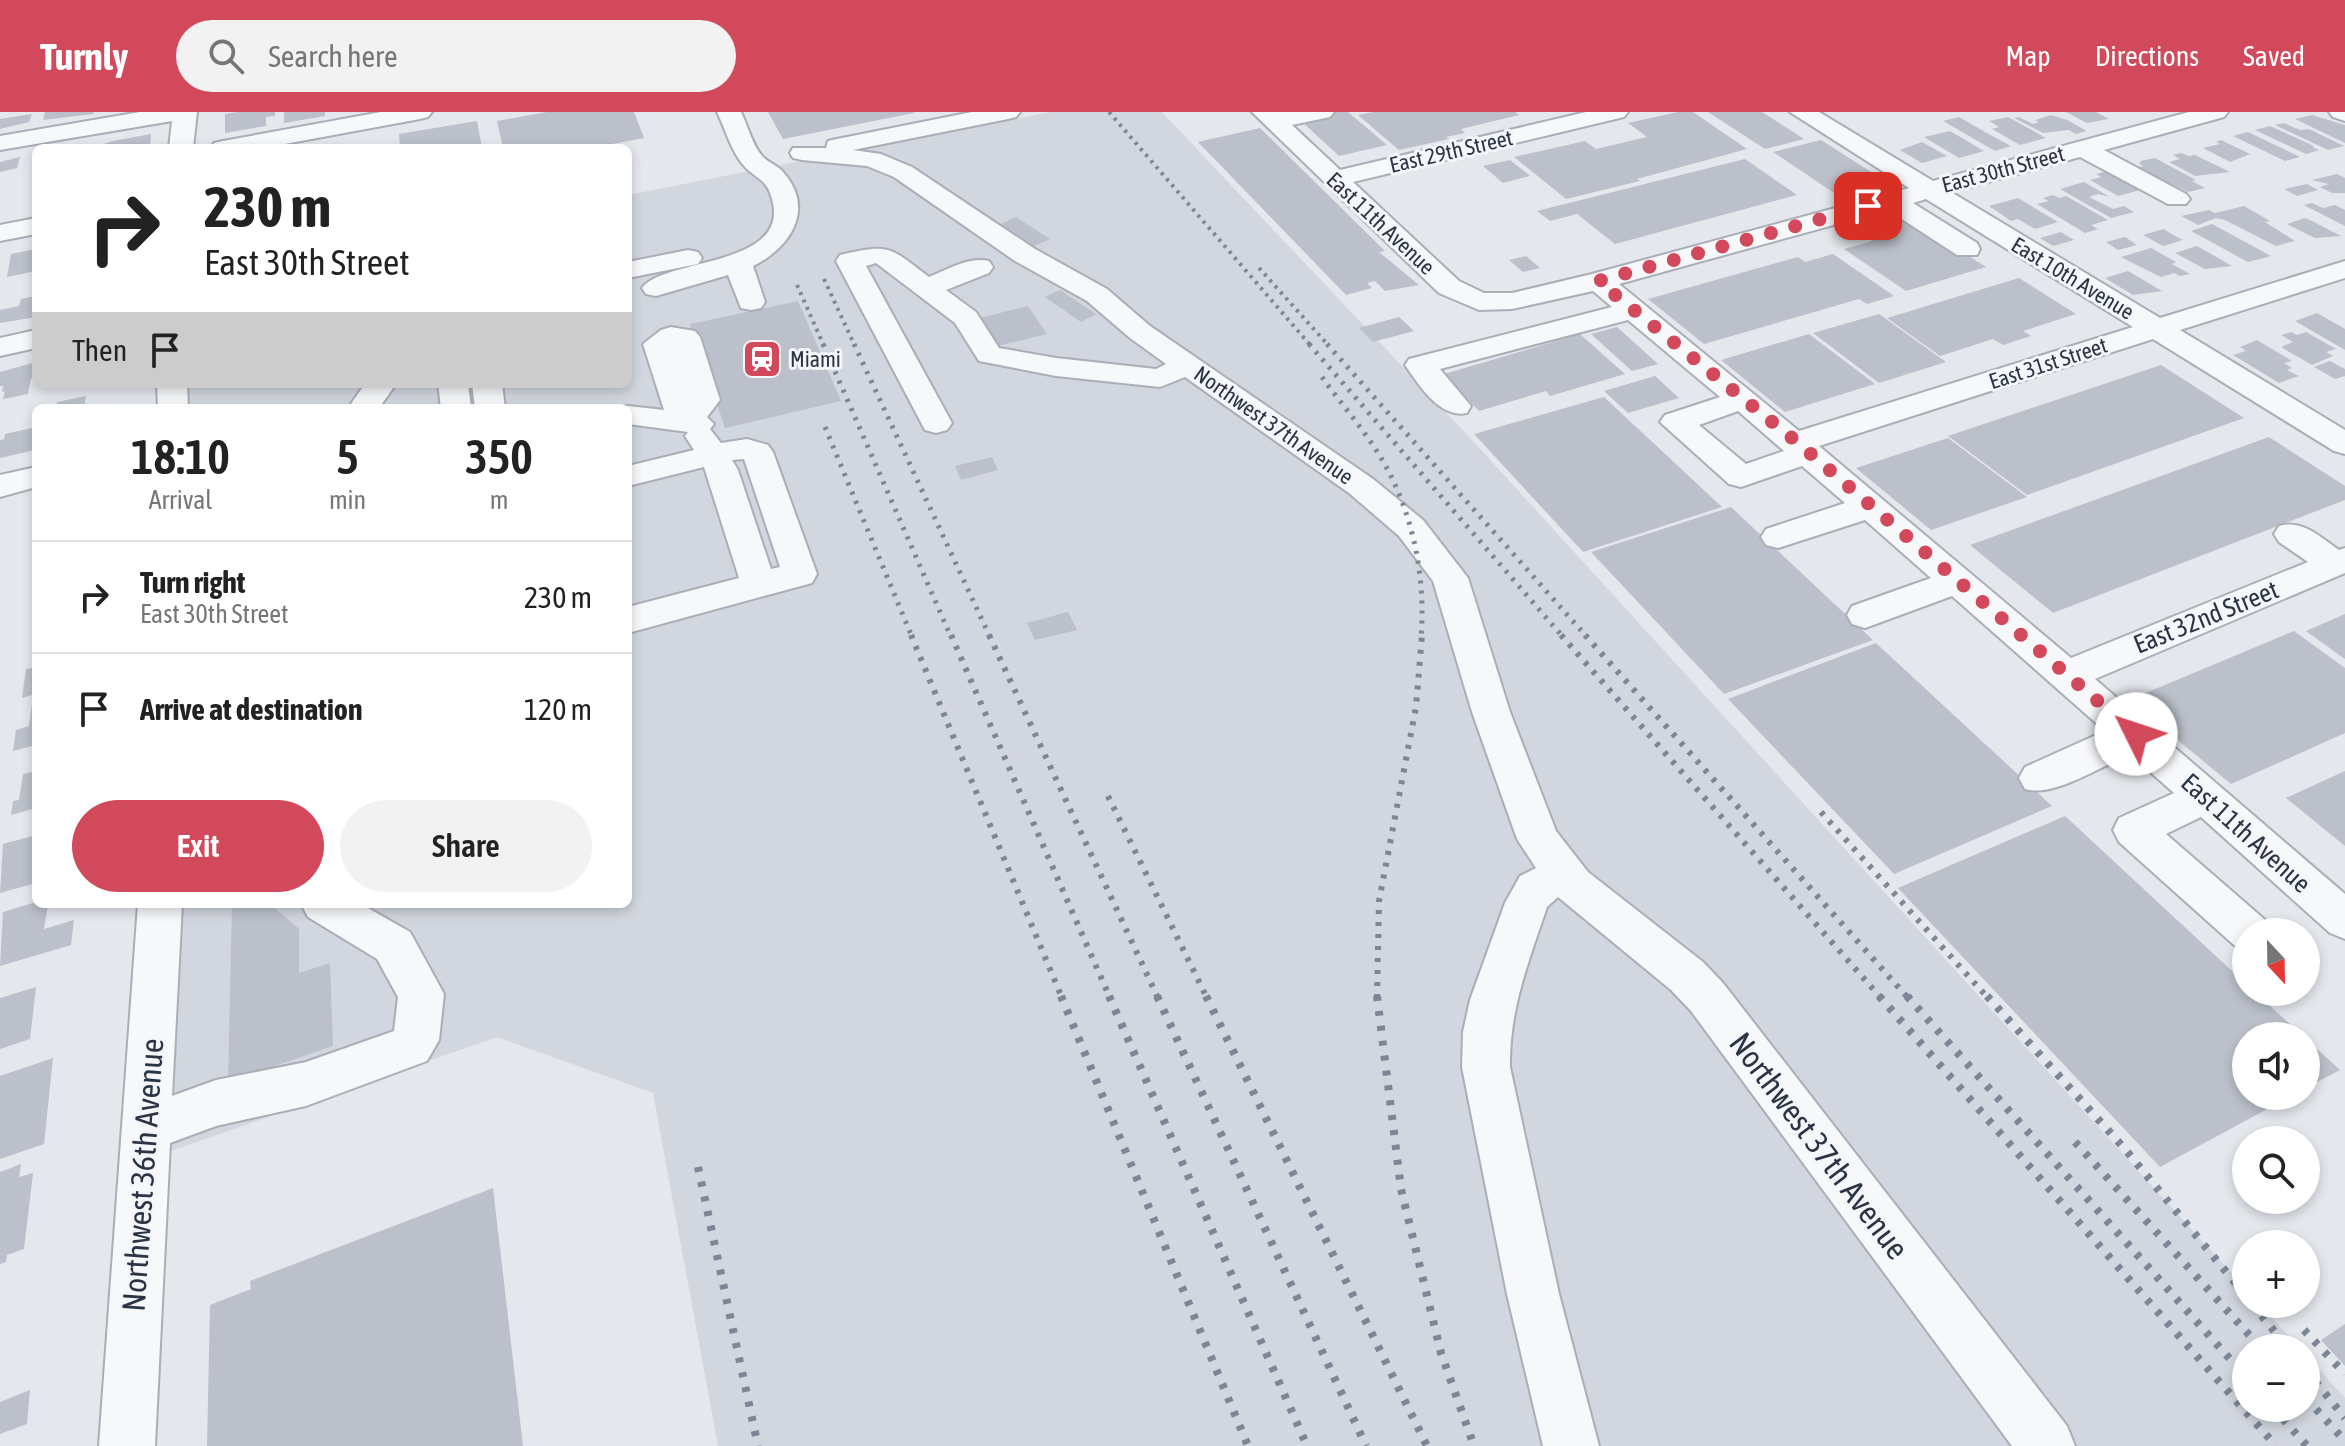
<!DOCTYPE html>
<html lang="en">
<head>
<meta charset="utf-8">
<style>
  body { margin:0; font-family:"Asap Condensed",sans-serif; background:#f2f2f2; color:#222; height:100vh; display:flex; flex-direction:column; font-size:30px; white-space:nowrap }
  * { box-sizing:border-box; margin:0 }
  p { font-size:26px; color:#767676 }
  .icon { flex:none; width:44px; height:44px; fill:none; stroke:currentColor; stroke-width:2; stroke-linecap:round; stroke-linejoin:round }
  .map { position:relative; flex:1; overflow:hidden }
  .sheet { position:absolute; left:32px; top:292px; width:600px; height:504px; display:flex; flex-direction:column; background:#fff; border-radius:12px; box-shadow:0 4px 12px #0003 }
  .sheet>* { flex:none }
  .hud { position:absolute; left:32px; top:32px; width:600px; height:244px; border-radius:12px; box-shadow:0 4px 12px #0003; background:#fff; color:#222; overflow:hidden }
  .needle { width:52px; rotate:158deg }
  .tools { position:absolute; left:2232px; top:806px; display:grid; gap:16px }
  .tools a { display:grid; place-items:center; width:88px; height:88px; border-radius:50%; background:#fff; box-shadow:0 4px 12px #0003; font-size:40px }
  .pin { position:absolute; display:grid; place-items:center; width:68px; height:68px; color:#fff; margin:-34px; border-radius:16px; box-shadow:0 4px 12px #0006 }
  .me { position:absolute; width:88px; margin:-44px; rotate:311deg; stroke-linejoin:round; filter:drop-shadow(0 0 6px #0008) }
  .turn { display:flex; align-items:center; gap:28px; height:168px; padding:0 40px; font-size:36px }
  .turn .icon { width:104px; height:104px; stroke-width:2.5 }
  .turn b { display:block; font-size:56px; line-height:68px }
  .then { display:flex; align-items:center; height:76px; padding:0 40px; background:#0003; gap:16px; font-size:30px }
  .eta { display:flex; justify-content:space-evenly; align-items:center; height:136px; text-align:center }
  .eta b { font-size:48px; font-weight:600; line-height:56px }
  .cta { display:flex; gap:16px; margin-top:auto; padding:16px 40px }
  .cta a { flex:1; height:92px; border-radius:48px; background:#d1495b; color:#fff; font-size:32px; font-weight:600; line-height:92px; text-align:center }
  .cta a+a { background:#f2f2f2; color:#222 }
  ul { padding:0; list-style:none }
  li { display:flex; align-items:center; gap:24px; height:112px; padding:0 40px; border-top:2px solid #e0e0e0 }
  li div { flex:1 }
  li b { display:block; font-size:30px }
  li em { font-style:normal }
  header { display:flex; align-items:center; gap:48px; box-sizing:border-box; height:112px; padding:0 40px; background:#d1495b; color:#fff }
  header strong { font-size:38px }
  nav { display:flex; gap:44px; margin-inline-start:auto; font-size:28px }
  .search { width:560px; height:72px; background:#f2f2f2; display:flex; align-items:center; gap:20px; box-sizing:border-box; padding:0 28px; border-radius:44px; color:#767676; font-size:30px }
  .map>svg:first-child { display:block }
  .built { fill:#d2d6de }
  .building { fill:#bbc0ca }
  .lines { fill:none; stroke-linecap:round; stroke-linejoin:round }
  .minor-casing { stroke:#a9aeb7; stroke-width:4 }
  .minor { fill:#f7f8fa; fill-rule:evenodd }
  .rail-far3 { stroke:#7d8696; stroke-width:4; stroke-dasharray:3 5; stroke-linecap:butt }
  .rail-far2 { stroke:#7d8696; stroke-width:5; stroke-dasharray:3 7; stroke-linecap:butt }
  .rail-far1 { stroke:#7d8696; stroke-width:6; stroke-dasharray:4 8; stroke-linecap:butt }
  .rail { stroke:#7d8696; stroke-width:8; stroke-dasharray:5 10; stroke-linecap:butt }
  .route { stroke:#d1495b; stroke-width:14; stroke-dasharray:0 25.2 }
  .labels { text-anchor:middle; stroke-width:6; stroke-linejoin:round; paint-order:stroke }
  .far-street-label { font-size:22px; fill:#2b3445; stroke:#f4f6f9 }
  .far-poi-label { font-size:22px; fill:#2b3445; stroke:#f4f6f9; text-anchor:start }
  .street-label { font-size:26px; fill:#2b3445; stroke:#f4f6f9 }
  .near-street-label { font-size:32px; fill:#2b3445; stroke:#f4f6f9 }
</style>
</head>
<body>
<header>
<strong>Turnly</strong>
<div class="search"><svg class="icon" aria-label="search" viewBox="0 0 24 24"><circle cx="10" cy="10" r="6"/><path d="M15 15l6 6"/></svg>Search here</div>
<nav><a>Map</a><a>Directions</a><a>Saved</a></nav>
</header>
<div class="map">
<svg width="2345" height="1334" viewBox="0 0 2345 1334">
  <rect width="100%" height="100%" fill="#e4e7ec"/>
  <polygon class="built" points="1051,0 1162,0 1472,328 2246,1177 2246,1192 2259,1192 2300,1236 2246,1236 2246,1296 2306,1296 2306,1243 2345,1286 2345,1334 718,1334 653,981 497,925 168,1040 173,792 628,792 628,296 183,296 184,272 628,272 628,83"/>
  <g class="building">
    <polygon points="45,0 93,0 94,2 43,8"/>
    <polygon points="238,0 275,0 275,4 266,5 266,14 225,21 225,2"/>
    <polygon points="284,0 325,0 325,4 284,11"/>
    <polygon points="547,0 634,0 644,26 591,36 503,36 497,9"/>
    <polygon points="768,0 914,0 914,1 783,27"/>
    <polygon points="1337,0 1348,0 1387,33 1339,44 1300,8"/>
    <polygon points="1373,0 1515,0 1519,3 1461,17 1465,21 1446,25 1449,27 1399,38 1358,3"/>
    <polygon points="1678,0 1693,0 1747,37 1637,67 1640,69 1566,87 1514,45 1585,29 1596,37 1647,25 1628,11"/>
    <polygon points="1708,0 1762,0 1804,27 1765,37"/>
    <polygon points="2066,0 2096,0 2109,7 2087,11"/>
    <polygon points="32,2 29,10 0,17 0,7"/>
    <polygon points="2051,3 2067,8 2087,19 2076,22 2069,18 2043,21 2014,6 2019,5 2033,12 2039,10 2035,8"/>
    <polygon points="2312,3 2345,13 2345,31 2295,7"/>
    <polygon points="1959,5 1985,20 2011,34 1995,39 1943,9"/>
    <polygon points="2008,5 2046,26 2020,33 1992,17 1999,15 1989,9"/>
    <polygon points="477,9 482,36 400,36 399,22"/>
    <polygon points="2284,11 2300,18 2309,17 2344,34 2328,38 2275,13"/>
    <polygon points="2270,14 2314,34 2312,35 2319,38 2306,42 2255,18"/>
    <polygon points="1260,16 1385,139 1379,140 1419,173 1385,179 1375,169 1367,171 1372,176 1346,183 1198,30"/>
    <polygon points="1950,19 1984,39 1959,46 1924,25"/>
    <polygon points="2248,20 2300,45 2285,49 2233,24"/>
    <polygon points="151,22 150,36 99,36 100,33 113,29"/>
    <polygon points="1821,28 1890,72 1840,85 1773,40"/>
    <polygon points="2221,28 2250,42 2230,50 2203,36 2220,32 2216,30"/>
    <polygon points="1922,30 1947,44 1922,51 1900,38"/>
    <polygon points="2181,41 2189,44 2195,43 2230,60 2195,64 2169,50 2180,47 2173,43"/>
    <polygon points="20,45 17,56 0,60 0,50"/>
    <polygon points="2155,46 2196,68 2192,69 2205,76 2188,80 2157,65 2150,67 2132,57 2143,54 2138,51 2142,50 2140,49"/>
    <polygon points="1745,47 1797,83 1615,132 1577,102 1550,109 1537,99"/>
    <polygon points="1510,48 1530,64 1503,71 1483,54"/>
    <polygon points="2108,59 2144,77 2118,84 2090,68 2101,65 2096,62"/>
    <polygon points="2337,62 2345,66 2345,81 2332,81 2320,75 2329,72 2312,68"/>
    <polygon points="2084,70 2110,85 2098,82 2089,85 2113,97 2124,94 2134,100 2111,106 2060,77"/>
    <polygon points="2307,72 2318,78 2297,84 2284,77"/>
    <polygon points="2053,83 2059,86 2066,84 2108,108 2091,113 2098,117 2085,121 2037,92 2049,89 2043,86"/>
    <polygon points="2018,86 2058,110 2035,117 2018,107 2011,109 1989,94"/>
    <polygon points="2312,91 2323,96 2335,93 2345,98 2345,114 2304,93"/>
    <polygon points="2244,94 2270,109 2265,110 2295,129 2276,134 2225,108 2216,106 2198,113 2181,104 2209,98 2215,101"/>
    <polygon points="1904,103 1986,155 1906,179 1844,137 1872,129 1853,116"/>
    <polygon points="1016,105 1050,127 1034,134 1001,112"/>
    <polygon points="2305,106 2310,108 2341,124 2315,126 2287,112"/>
    <polygon points="2212,112 2271,144 2248,150 2191,119"/>
    <polygon points="2164,117 2173,123 2183,128 2163,134 2143,123"/>
    <polygon points="2061,120 2074,128 2053,134 2040,126"/>
    <polygon points="2125,125 2137,133 2118,138 2106,130"/>
    <polygon points="2197,134 2232,154 2205,157 2175,141"/>
    <polygon points="2151,136 2176,150 2172,152 2190,162 2180,164 2174,161 2161,165 2121,145"/>
    <polygon points="36,137 36,159 7,165 11,142"/>
    <polygon points="1833,142 1894,184 1867,192 1859,187 1704,232 1648,187 1798,145 1805,150"/>
    <polygon points="1526,144 1540,156 1523,160 1509,148"/>
    <polygon points="2128,159 2162,179 2133,183 2105,166"/>
    <polygon points="2019,166 2076,202 2023,219 2031,224 2003,233 1993,227 1940,244 1887,206"/>
    <polygon points="1060,178 1096,202 1081,210 1045,185"/>
    <polygon points="36,184 36,205 0,211 0,198 19,194 21,187"/>
    <polygon points="798,189 841,289 725,316 690,212"/>
    <polygon points="1028,194 1047,222 997,234 979,206"/>
    <polygon points="2317,201 2345,217 2345,238 2295,209"/>
    <polygon points="1879,202 1946,250 1879,271 1813,221"/>
    <polygon points="1399,205 1414,219 1373,230 1359,216"/>
    <polygon points="1617,215 1658,252 1632,259 1591,222"/>
    <polygon points="2291,220 2297,223 2306,220 2336,237 2326,240 2333,244 2312,253 2281,235 2293,230 2281,223"/>
    <polygon points="1580,222 1625,262 1550,284 1546,279 1479,299 1444,262"/>
    <polygon points="1809,222 1875,272 1785,300 1721,248"/>
    <polygon points="2257,228 2292,249 2284,251 2292,256 2287,258 2299,264 2279,271 2233,243 2246,239 2240,235"/>
    <polygon points="2330,249 2345,257 2345,264 2335,267 2314,255"/>
    <polygon points="36,250 36,265 31,266 28,282 3,287 5,279 2,280 3,274 0,274 0,260"/>
    <polygon points="2161,253 2244,306 2027,383 1948,324"/>
    <polygon points="1655,264 1679,286 1628,301 1604,279"/>
    <polygon points="86,284 84,296 56,296 57,290"/>
    <polygon points="1604,285 1722,395 1583,440 1474,322"/>
    <polygon points="36,315 35,338 0,346 0,328 4,327 5,322"/>
    <polygon points="2269,325 2345,374 2345,388 2053,501 1970,433"/>
    <polygon points="1948,326 2027,385 1931,418 1856,356"/>
    <polygon points="992,345 998,358 961,368 955,354"/>
    <polygon points="1731,395 1873,528 1724,582 1591,440"/>
    <polygon points="1068,500 1077,518 1035,528 1027,511"/>
    <polygon points="2345,502 2345,547 2306,519"/>
    <polygon points="2294,519 2345,556 2345,621 2231,672 2129,588"/>
    <polygon points="1876,531 2052,694 1894,762 1728,587"/>
    <polygon points="34,544 36,582 22,586 26,557 32,556"/>
    <polygon points="36,591 36,633 13,639 16,618 29,614 32,592"/>
    <polygon points="36,659 36,696 11,703 13,689 19,688 23,662"/>
    <polygon points="2345,659 2345,734 2286,686"/>
    <polygon points="2065,704 2246,872 2246,880 2255,880 2303,924 2246,924 2246,984 2291,984 2160,1055 1898,776"/>
    <polygon points="36,723 36,771 0,781 3,732"/>
    <polygon points="36,790 48,792 44,817 74,808 71,833 0,854 3,800"/>
    <polygon points="232,792 270,792 299,817 299,861 330,851 333,934 228,970"/>
    <polygon points="36,875 30,927 0,937 0,886"/>
    <polygon points="2306,927 2340,958 2306,976"/>
    <polygon points="53,946 44,1032 0,1047 0,964"/>
    <polygon points="21,1052 19,1065 33,1061 24,1137 7,1143 6,1150 0,1152 0,1060"/>
    <polygon points="493,1076 523,1334 207,1334 210,1193 251,1177 250,1169"/>
    <polygon points="2345,1212 2345,1254 2321,1228"/>
    <polygon points="30,1278 27,1312 0,1322 0,1290"/>
  </g>
  <g class="lines">
    <g class="minor-casing">
      <g id="minor">
        <polygon points="140,0 197,0 193,36 169,36 172,9 0,38 0,24"/>
        <polygon points="381,0 432,0 428,5 420,7 263,36 211,36 214,31 223,29"/>
        <path d="M717,0H741C748,14 752,33 763,45C769,51 777,53 783,60C816,97 790,136 753,154L765,190L761,196L751,198L741,196L728,163L656,184L646,182L642,176C664,145 799,156 770,81C765,67 754,65 745,55C731,40 726,18 717,0Z"/>
        <path d="M972,0H1020L1016,5L1008,7L853,38L881,42L912,55L1035,137L1107,177L1150,214L1373,367L1423,408L1468,466L1510,600L1556,719L1588,760L1703,850L1723,871L2067,1314L2075,1334H2012L1691,899L1671,878L1558,785L1547,795C1529,848 1509,898 1510,955L1559,1182L1599,1334H1543L1507,1182L1462,955L1463,920L1470,888L1505,791L1520,764L1536,756L1517,727L1472,600L1433,469L1399,424L1349,381L1185,265L1160,275L1056,264L979,249L955,211L876,151L866,154L952,311L947,318L936,321L925,318L836,149L840,143C891,131 889,135 929,165C947,158 969,144 989,149L993,155L989,161L946,178L976,200L999,236L1056,246L1156,257L1166,252L1130,226L1087,189L1015,149L894,65L867,54L802,48L793,46L790,41L793,36H826L828,29L837,27Z"/>
        <path d="M1252,0H1334L1330,5L1292,13L1340,58L1586,0H1628L1624,5L1353,70L1459,169L1484,181H1512L1592,162L1909,76L1790,0H1819L1933,69L2189,0H2228L2224,5L2104,38L2186,82L2190,87L2186,92H2168L2080,45L1951,80L2160,206L2345,149V166L2180,218L2345,318V342L2334,339L2153,227L1819,334L2071,546L2308,450L2279,430L2274,422L2279,414C2303,407 2320,425 2339,438L2345,436V461L2095,567L2345,782V827L2330,821L2201,705L2166,722L2264,807L2271,820H2246V838L2234,833L2119,730L2113,718L2119,706L2174,681L2130,642C2102,654 2053,686 2025,677L2019,666L2025,655L2105,619L1952,484L1865,516L1852,512L1847,503L1852,494L1931,466L1865,408L1778,436L1766,433L1761,425L1766,417L1845,391L1802,354L1741,375L1729,372L1660,310L1665,303L1720,285L1628,208L1440,257L1471,294L1467,301C1440,307 1419,273 1405,253L1409,247L1612,195L1593,179L1512,197L1479,198L1439,181ZM1926,87L2133,215L1799,319L1619,172L1888,98L1957,143H1977L1980,137L1977,131L1913,91ZM1738,299L1784,339L1746,352L1699,313Z"/>
        <polygon points="2329,0 2345,0 2345,9 2333,5"/>
        <polygon points="36,106 36,122 0,129 0,113"/>
        <polygon points="688,138 698,140 702,146 698,152 628,166 628,150"/>
        <path d="M671,215L695,219L700,225L720,288L707,305L714,312L710,317L721,331L747,327L768,333L773,340L817,462L812,471L628,521V495L739,466L704,355L628,374V354L694,338L685,324L688,320L628,312V296H618L628,294L664,298L643,232L661,218ZM744,347L780,455L771,457L738,358L732,348Z"/>
        <polygon points="36,218 36,236 0,244 0,226"/>
        <polygon points="157,272 187,272 188,296 158,296"/>
        <polygon points="365,272 396,272 379,296 348,296"/>
        <polygon points="438,272 468,272 471,296 441,296"/>
        <polygon points="472,272 502,272 505,296 475,296"/>
        <polygon points="36,355 36,375 0,385 0,363"/>
        <polygon points="138,792 182,792 172,984 216,968 306,950 394,919 398,885 377,847 308,805 301,792 361,792 410,820 444,882 439,928 427,949 306,994 216,1014 170,1031 155,1334 99,1334"/>
      </g>
    </g>
    <use href="#minor" class="minor"/>
    <g class="rail-far3">
      <polyline points="1109,0 1311,234"/>
      <polyline points="1259,156 1329,234"/>
      <polyline points="824,167 855,234"/>
      <polyline points="797,173 824,234"/>
    </g>
    <g class="rail-far2">
      <polyline points="823,232 951,525"/>
      <polyline points="854,232 990,525"/>
      <polyline points="1309,232 1563,525"/>
      <polyline points="1327,232 1587,525"/>
      <path d="M1322,265C1342,293 1367,321 1384,351C1413,402 1426,466 1421,525"/>
      <polyline points="825,315 912,525"/>
    </g>
    <g class="rail-far1">
      <polyline points="911,523 1062,886"/>
      <polyline points="951,523 1110,886"/>
      <polyline points="989,523 1158,886"/>
      <polyline points="1561,523 1881,886"/>
      <polyline points="1585,523 1908,886"/>
      <polyline points="1108,684 1207,886"/>
      <polyline points="1821,700 1988,886"/>
      <polyline points="1377,886 1379,789 1416,595 1422,523"/>
    </g>
    <g class="rail">
      <polyline points="1061,884 1248,1334"/>
      <polyline points="1109,884 1307,1334"/>
      <polyline points="1157,884 1366,1334"/>
      <polyline points="1206,884 1427,1334"/>
      <polyline points="1377,884 1401,1077 1441,1241 1474,1334"/>
      <polyline points="1879,884 2276,1334"/>
      <polyline points="1907,884 2246,1265"/>
      <polyline points="1987,884 2124,1036 2246,1184"/>
      <polyline points="2075,1030 2261,1236"/>
      <polyline points="698,1055 758,1334"/>
      <polyline points="2252,1192 2288,1236"/>
      <polyline points="2304,1218 2345,1262"/>
      <polyline points="2306,1258 2345,1306"/>
      <polyline points="2306,1286 2345,1329"/>
      <polyline points="2273,1296 2307,1334"/>
    </g>
  </g>
  <g class="lines">
    <polyline class="route" points="1868,94 1598,169 1797,330 2136,622"/>
  </g>
  <defs>
    <g id="station-square" transform="scale(2)"><rect x="-9" y="-9" width="18" height="18" rx="4" fill="#d1495b" stroke="#f4f6f9"/><path d="M-3-6H3Q5-6 5-4V2Q5 4 3 4L4.5 6H3L1.5 4h-3L-3 6H-4.5L-3 4Q-5 4-5 2V-4Q-5-6-3-6ZM-3.5-4v3h7v-3ZM-3.5 1v1.5H-2V1ZM2 1v1.5H3.5V1Z" fill="#fff"/></g>
  </defs>
  <g fill-rule="evenodd">
    <use href="#station-square" x="762" y="247"/>
  </g>
  <g class="labels">
    <g class="far-street-label">
      <text transform="translate(1451 39) rotate(-13)" y="8">East 29th Street</text>
      <text transform="translate(2003 57) rotate(-15)" y="8">East 30th Street</text>
      <text transform="translate(1381 111) rotate(43)" y="8">East 11th Avenue</text>
      <text transform="translate(2073 166) rotate(31)" y="8">East 10th Avenue</text>
      <text transform="translate(2048 251) rotate(-18)" y="8">East 31st Street</text>
      <text transform="translate(1274 313) rotate(35)" y="8">Northwest 37th Avenue</text>
    </g>
    <g class="far-poi-label">
      <text x="790" y="255">Miami</text>
    </g>
    <g class="street-label">
      <text transform="translate(2206 505) rotate(-22)" y="9">East 32nd Street</text>
      <text transform="translate(2246 721) rotate(42)" y="9">East 11th Avenue</text>
    </g>
    <g class="near-street-label">
      <text transform="translate(1819 1034) rotate(53)" y="11">Northwest 37th Avenue</text>
      <text transform="translate(143 1063) rotate(-86)" y="11">Northwest 36th Avenue</text>
    </g>
  </g>
</svg>
<div class="tools">
<a><svg class="needle" viewBox="-14 -14 28 28"><path d="M0-13l5 13h-10z" fill="#e53935"/><path d="M0 13l5-13h-10z" fill="#767676"/></svg></a>
<a><svg class="icon" aria-label="sound" viewBox="0 0 24 24"><path d="M4 9h4l5-4v14l-5-4H4zM17 9q2 3 0 6"/></svg></a>
<a><svg class="icon" aria-label="search" viewBox="0 0 24 24"><circle cx="10" cy="10" r="6"/><path d="M15 15l6 6"/></svg></a>
<a>+</a>
<a>−</a>
</div>
<div class="pin" style="left:1868px;top:94px;background:#d93025"><svg class="icon" aria-label="arrive" viewBox="0 0 24 24"><path d="M6 21V4h12l-3 4 3 4H6"/></svg></div>
<svg class="me" style="left:2136px;top:622px" viewBox="-20 -20 40 40"><circle r="19" fill="#fff"/><path d="M0-13L10 11 0 6-10 11z" fill="#d1495b"/></svg>
<div class="hud">
<div class="turn"><svg class="icon" aria-label="right" viewBox="0 0 24 24"><path d="M7 20v-9h11M14 6l5 5-5 5"/></svg><div><b>230 m</b>East 30th Street</div></div>
<div class="then">Then<svg class="icon" aria-label="arrive" viewBox="0 0 24 24"><path d="M6 21V4h12l-3 4 3 4H6"/></svg></div>
</div>
<section class="sheet">
<div class="eta">
<div><b>18:10</b><p>Arrival</p></div>
<div><b>5</b><p>min</p></div>
<div><b>350</b><p>m</p></div>
</div>
<ul>
<li><svg class="icon" aria-label="right" viewBox="0 0 24 24"><path d="M7 20v-9h11M14 6l5 5-5 5"/></svg><div><b>Turn right</b><p>East 30th Street</p></div><em>230 m</em></li>
<li><svg class="icon" aria-label="arrive" viewBox="0 0 24 24"><path d="M6 21V4h12l-3 4 3 4H6"/></svg><div><b>Arrive at destination</b></div><em>120 m</em></li>
</ul>
<div class="cta"><a>Exit</a><a>Share</a></div>
</section>
</div>
</body>
</html>
